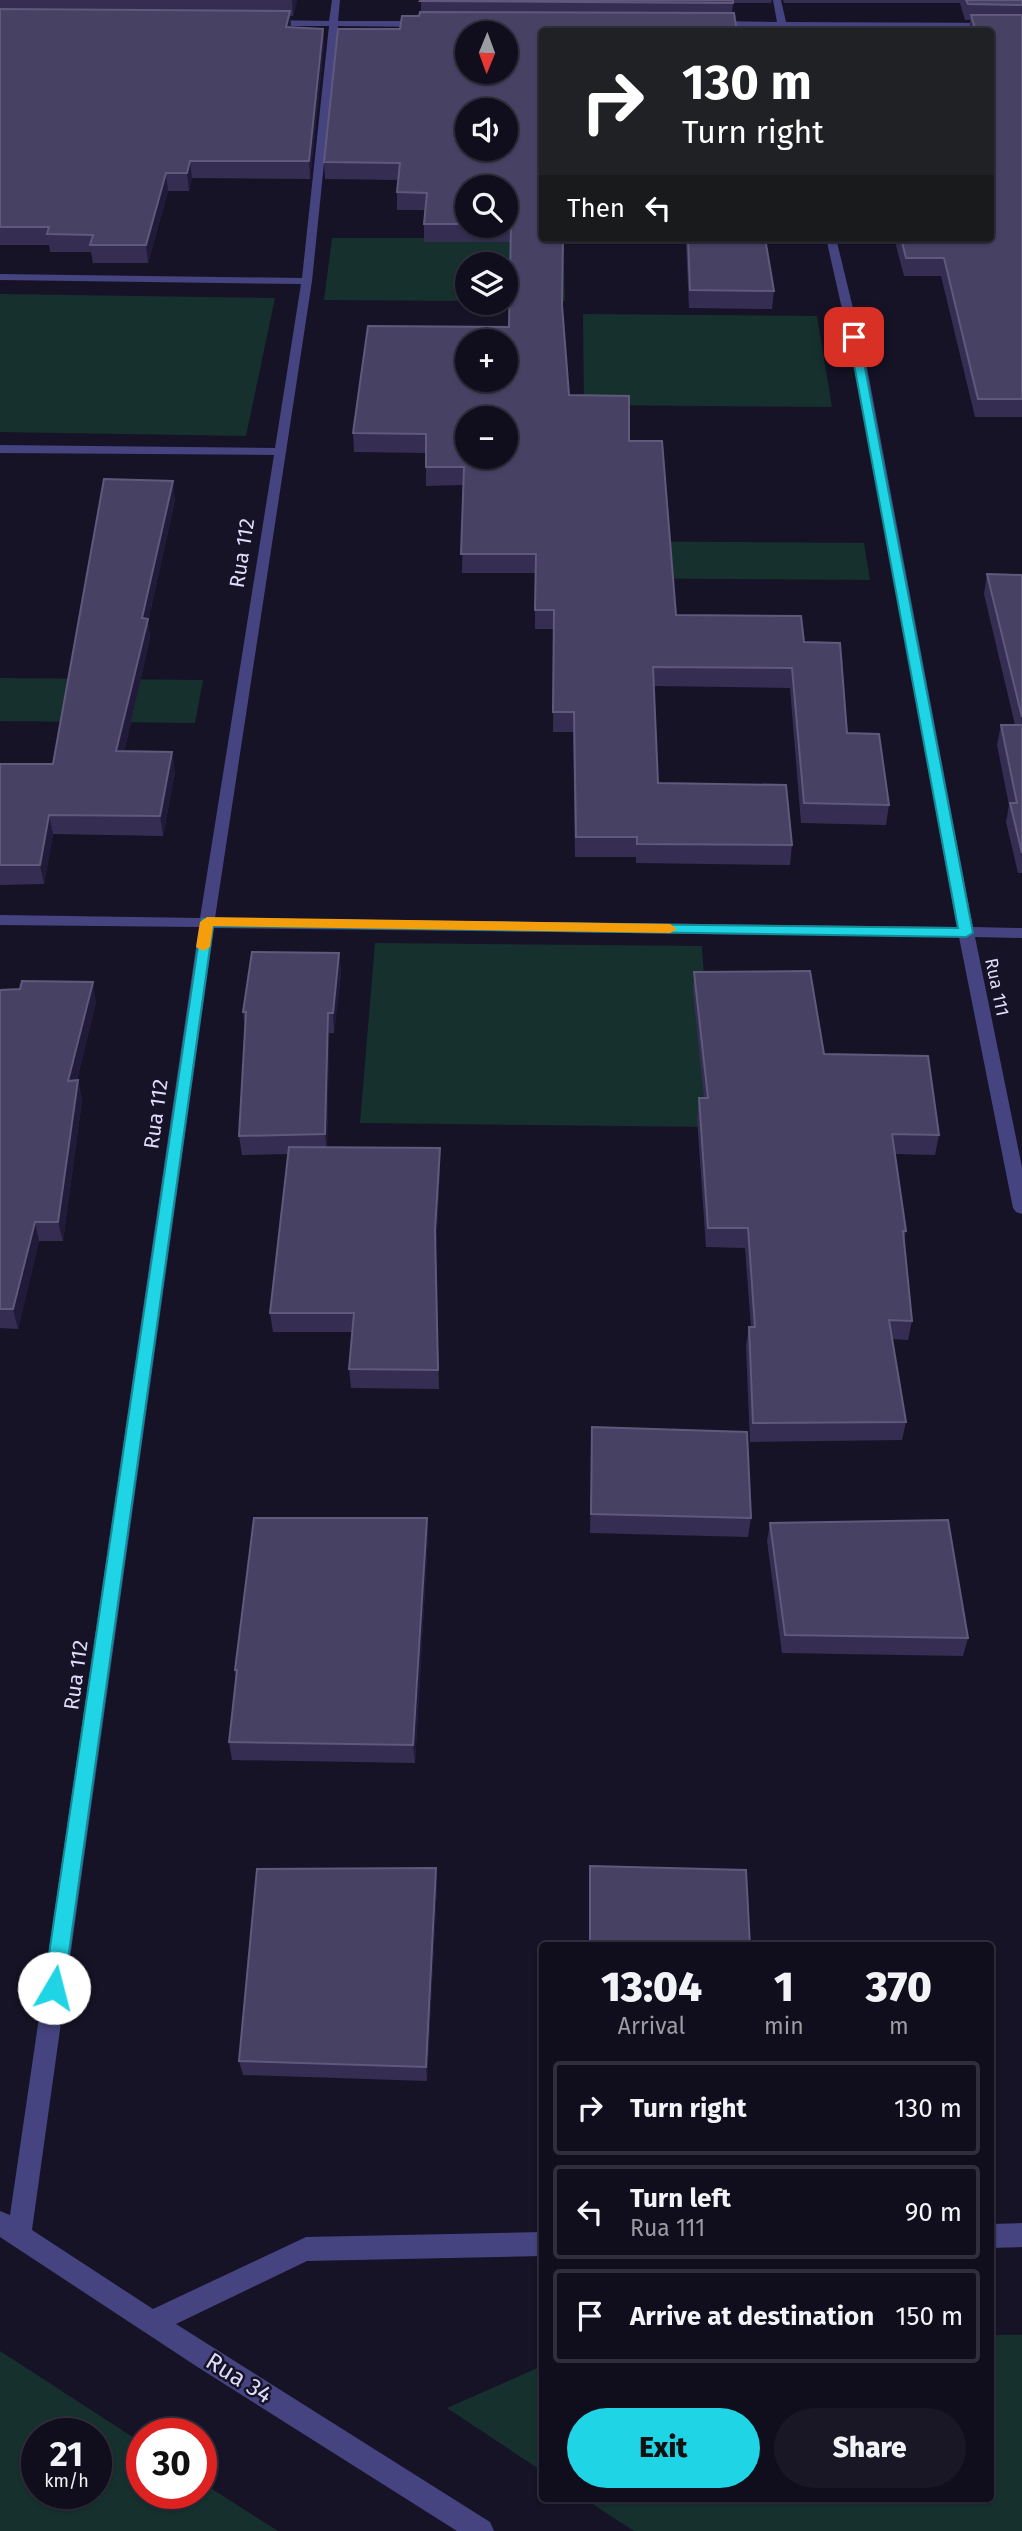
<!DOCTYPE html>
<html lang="en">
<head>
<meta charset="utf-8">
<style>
  body { margin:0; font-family:"Fira Sans",sans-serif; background:#191725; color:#f1f3f6; height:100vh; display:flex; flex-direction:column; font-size:26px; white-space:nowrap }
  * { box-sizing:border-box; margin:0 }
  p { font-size:23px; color:#9c9ca3 }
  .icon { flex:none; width:38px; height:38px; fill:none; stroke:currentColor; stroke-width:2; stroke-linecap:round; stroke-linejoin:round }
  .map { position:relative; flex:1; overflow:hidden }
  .panel { position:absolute; left:539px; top:1942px; width:455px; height:560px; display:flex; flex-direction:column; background:#100e1c; border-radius:7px; box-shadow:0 2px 5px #0004,0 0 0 2px #302e3b }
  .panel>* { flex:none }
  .guide { position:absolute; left:539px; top:28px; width:455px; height:214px; border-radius:7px; box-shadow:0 2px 5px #0004,0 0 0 2px #302e3b; background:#202124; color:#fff; overflow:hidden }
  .needle { width:46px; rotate:181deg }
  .controls { position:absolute; left:455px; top:21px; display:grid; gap:14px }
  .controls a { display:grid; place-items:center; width:63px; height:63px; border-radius:50%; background:#100e1c; box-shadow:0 2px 5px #0004,0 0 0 2px #302e3b; font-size:35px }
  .speed { position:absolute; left:21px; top:2418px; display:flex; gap:14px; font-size:35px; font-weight:700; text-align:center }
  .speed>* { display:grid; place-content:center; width:91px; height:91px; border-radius:50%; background:#100e1c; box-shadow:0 2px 5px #0004,0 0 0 2px #302e3b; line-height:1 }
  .speed small { font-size:18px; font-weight:400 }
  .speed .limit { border:10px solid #d22; background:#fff; color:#111 }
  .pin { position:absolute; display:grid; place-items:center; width:60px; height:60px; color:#fff; margin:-30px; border-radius:14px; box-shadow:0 4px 10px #0006 }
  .me { position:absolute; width:77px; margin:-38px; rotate:8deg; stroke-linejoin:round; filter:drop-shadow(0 0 5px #0008) }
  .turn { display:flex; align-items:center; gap:24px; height:147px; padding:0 28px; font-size:32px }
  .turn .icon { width:91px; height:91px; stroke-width:2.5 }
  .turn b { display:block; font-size:49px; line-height:60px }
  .then { display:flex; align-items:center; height:66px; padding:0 28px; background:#0003; gap:14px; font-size:26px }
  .eta { display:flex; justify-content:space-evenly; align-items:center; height:119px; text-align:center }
  .eta b { font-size:42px; font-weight:800; line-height:49px }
  .action { display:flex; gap:14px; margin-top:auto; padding:14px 28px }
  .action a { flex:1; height:80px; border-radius:42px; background:#1ed4e5; color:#111; font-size:28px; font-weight:800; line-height:80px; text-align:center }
  .action a+a { background:#191725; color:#f1f3f6 }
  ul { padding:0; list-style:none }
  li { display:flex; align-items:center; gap:21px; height:94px; margin:0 14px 10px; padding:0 14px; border:4px solid #302e3b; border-radius:7px }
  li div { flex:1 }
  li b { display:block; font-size:26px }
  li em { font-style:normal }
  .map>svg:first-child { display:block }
  .green { fill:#16302e; fill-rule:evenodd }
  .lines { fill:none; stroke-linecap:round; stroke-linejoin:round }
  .minor { fill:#454380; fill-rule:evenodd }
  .wall { fill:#352e52; fill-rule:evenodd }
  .shaded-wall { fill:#211b39 }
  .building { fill:#474164; stroke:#5f597c; stroke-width:2; fill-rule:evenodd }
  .route { fill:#1ed4e5; stroke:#148a95; stroke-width:2 }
  .slow { fill:#f59e0b }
  .labels { text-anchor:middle; stroke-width:5; stroke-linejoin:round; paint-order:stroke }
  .far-street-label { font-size:18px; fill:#dfdcfb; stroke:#161326 }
  .street-label { font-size:21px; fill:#dfdcfb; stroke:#161326 }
  .near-street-label { font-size:24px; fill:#dfdcfb; stroke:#161326 }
</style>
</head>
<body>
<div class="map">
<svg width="1022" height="2531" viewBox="0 0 1022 2531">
  <rect width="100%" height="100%" fill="#161326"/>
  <g class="green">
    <polygon points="332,238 563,238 565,301 506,301 506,264 467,264 467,301 324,300"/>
    <polygon points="0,294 275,298 246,436 0,432"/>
    <polygon points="583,314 817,316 832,407 584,405"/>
    <polygon points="586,541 864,543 870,580 587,578"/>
    <polygon points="0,678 203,680 195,723 0,721"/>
    <polygon points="375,943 702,946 714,1127 360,1123"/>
    <polygon points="991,2335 1022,2335 1022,2531 634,2531 585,2499 990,2499"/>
    <path d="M0,2351L142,2443V2494H201V2482L278,2531H0ZM37,2434H96V2494H37Z"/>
    <polygon points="542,2366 542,2471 447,2408"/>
  </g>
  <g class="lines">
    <g class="minor">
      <polygon points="332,0 340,0 338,21 424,21 428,24 424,27 338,26 312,281 215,918 957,927 854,362 826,238 836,238 866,362 973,927 1022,928 1022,938 975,937 1022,1167 1022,1214 1016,1212 1013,1208 959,937 214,928 32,2230 153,2309 306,2237 542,2232 542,2256 307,2261 176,2324 490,2522 494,2531 457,2531 196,2366 0,2237 0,2211 10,2215 199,927 0,925 0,915 200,918 274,455 0,453 0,445 275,448 301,284 0,280 0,274 302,278 329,26 270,26 266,23 270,20 329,21"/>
      <polygon points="773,0 781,0 786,22 1022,23 1022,29 787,27 787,32 778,32 778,27 714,27 710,24 714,21 777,22"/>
      <polygon points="1022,2223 1022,2247 990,2248 990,2224"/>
    </g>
  </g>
  <g class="wall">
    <polygon points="0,0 297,0 293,16 290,16 291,27 323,29 324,45 310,179 192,178 189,191 168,191 148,263 93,263 91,252 50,252 49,245 0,245"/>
    <path d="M421,0H772L771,3H733L732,13L542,238H765L774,291L772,309L689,308L686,242L563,241L562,305L569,395L629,441L676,615L804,642L847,733L889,805L886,825L801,823L790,688L654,686L658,783L792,845L790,865L636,863V857H575L573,732H553L554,629H535V573H462L464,485L426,486V453L354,452L353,433L509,327L511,242H424V224L425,210H397V192L398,180L325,179L324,162L400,29L419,16L421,12ZM467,187H506V226H467Z"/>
    <polygon points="783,0 1022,0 1022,417 975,417 941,276 904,276 894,238 990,238 990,32 969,32 970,20 965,20 960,3 784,3"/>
    <polygon points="175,500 148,622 150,638 124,752 172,752 175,772 163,836 53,834 44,884 0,885 0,764 53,764"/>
    <polygon points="987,574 1022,575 1022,873 1018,873 1006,822 1009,805 997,745 1001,725 1015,725 984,594"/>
    <polygon points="339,953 341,973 334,1033 329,1033 327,1147 440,1168 436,1250 439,1389 351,1388 349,1369 352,1332 273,1332 270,1313 288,1154 242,1155 239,1136 245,1027 243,1012"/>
    <polygon points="694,972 824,1054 939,1135 935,1155 895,1154 906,1231 904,1241 912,1321 908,1340 892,1339 906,1422 902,1440 750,1442 746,1346 749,1327 751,1327 745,1248 706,1247 697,1118 699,1098 704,1098 693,992"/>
    <polygon points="0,990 96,1002 77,1080 78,1080 82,1100 63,1241 39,1241 18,1329 0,1328"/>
    <polygon points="592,1427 751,1518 748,1537 590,1533"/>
    <polygon points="427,1518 428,1536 415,1763 232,1760 229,1742 236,1678 235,1670"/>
    <polygon points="770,1523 968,1638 963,1656 782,1653 767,1541"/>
    <polygon points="590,1866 750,1946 589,1946"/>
    <polygon points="436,1868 437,1885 427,2081 243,2075 239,2061"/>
  </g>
  <g class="shaded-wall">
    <polygon points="292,0 297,0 293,16"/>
    <polygon points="290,11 291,27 286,27"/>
    <polygon points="323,29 324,45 310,179 309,161"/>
    <polygon points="190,161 192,178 189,191 187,173"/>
    <polygon points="166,173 168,191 148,263 146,245"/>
    <polygon points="173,481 175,500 148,622 150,638 120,771 116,751 142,618"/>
    <polygon points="172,752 175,772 163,836 160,816"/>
    <polygon points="49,815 53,834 44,884 40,865"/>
    <polygon points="339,953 341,973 334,1033 333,1013"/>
    <polygon points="93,982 96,1002 72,1100 68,1081"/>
    <polygon points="328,1013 329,1033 327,1153 325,1134"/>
    <polygon points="78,1080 82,1100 63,1241 58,1222"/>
    <polygon points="440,1148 440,1168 436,1250 439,1389 435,1230"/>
    <polygon points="35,1222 39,1241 18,1329 13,1309"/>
    <polygon points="427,1518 428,1536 415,1763 413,1745"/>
    <polygon points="436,1868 437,1885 427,2081 426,2067"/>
  </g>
  <g class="building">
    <polygon points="421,0 733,0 733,3 420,1"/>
    <polygon points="966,0 1022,0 1022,5 968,4"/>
    <polygon points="0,9 290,11 286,27 323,29 309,161 190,161 187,173 166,173 146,245 90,245 93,235 47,234 49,227 0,227"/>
    <path d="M420,12L734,13L737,32H542V238H563L562,305L569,395L629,396V441H662L676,615L801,616L804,642L840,643L847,733L879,734L889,805L804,803L792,668L653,667L658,783L786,785L792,845L637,844V837H576L574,712H553L554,610H535L536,554H461L464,467H426V434L353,433L368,326L509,327L511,225H506V187H467V224H424L427,193L397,192L400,163L324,162L338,29H400L402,16H419ZM467,33H506V72H467ZM467,110H506V149H467ZM467,341H506V380H467ZM467,418H506V457H467Z"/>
    <polygon points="971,15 1022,15 1022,399 978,399 944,258 906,258 901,238 990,238 990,83 992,83 990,78 990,32 976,32"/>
    <polygon points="688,238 765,238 774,291 690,290"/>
    <polygon points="104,479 173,481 142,618 148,619 116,751 172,752 160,816 49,815 40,865 0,865 0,764 53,764"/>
    <polygon points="987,574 1022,575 1022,717"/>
    <polygon points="1001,725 1022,725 1022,853 1010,803 1017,803"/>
    <polygon points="252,952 339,953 333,1013 328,1013 325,1134 239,1136 246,1012 243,1012"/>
    <polygon points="810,971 824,1054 928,1056 939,1135 892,1134 906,1231 903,1231 912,1321 889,1320 906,1422 753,1423 749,1327 755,1327 748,1228 708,1228 699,1098 708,1098 694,972"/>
    <polygon points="22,981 93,982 68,1081 78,1080 58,1222 35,1222 13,1309 0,1309 0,990 20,989"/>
    <polygon points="289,1147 440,1148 435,1230 438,1370 349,1369 354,1313 270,1313"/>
    <polygon points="592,1427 747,1432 751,1518 591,1514"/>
    <polygon points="254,1518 427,1518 413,1745 229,1742 237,1670 235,1670"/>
    <polygon points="948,1520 968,1638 785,1635 770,1523"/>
    <polygon points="590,1866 746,1870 750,1946 590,1946"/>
    <polygon points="436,1868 426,2067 239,2061 257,1869"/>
  </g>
  <polygon class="route" points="854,334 859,337 973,933 966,937 213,926 64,1988 61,1995 54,1998 47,1995 44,1988 202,919 958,928 849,337"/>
  <polygon class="slow" points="207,917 670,924 677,929 670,933 213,926 210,947 203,951 196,947 200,922"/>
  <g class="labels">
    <g class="far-street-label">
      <text transform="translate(997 987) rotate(78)" y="6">Rua 111</text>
    </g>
    <g class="street-label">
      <text transform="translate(242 553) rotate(-81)" y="7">Rua 112</text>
      <text transform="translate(156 1114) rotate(-82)" y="7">Rua 112</text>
      <text transform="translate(76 1675) rotate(-82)" y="7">Rua 112</text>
    </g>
    <g class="near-street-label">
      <text transform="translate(239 2378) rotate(32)" y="8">Rua 34</text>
    </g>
  </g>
</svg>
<div class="controls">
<a><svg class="needle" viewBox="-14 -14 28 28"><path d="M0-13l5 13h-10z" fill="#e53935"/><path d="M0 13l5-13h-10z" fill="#9c9ca3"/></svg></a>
<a><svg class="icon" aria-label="sound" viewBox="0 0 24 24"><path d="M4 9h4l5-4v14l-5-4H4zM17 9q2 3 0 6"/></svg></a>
<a><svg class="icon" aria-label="search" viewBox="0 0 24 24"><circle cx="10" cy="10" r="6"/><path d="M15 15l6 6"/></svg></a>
<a><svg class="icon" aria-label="layers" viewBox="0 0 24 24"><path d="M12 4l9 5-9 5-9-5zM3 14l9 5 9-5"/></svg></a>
<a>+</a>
<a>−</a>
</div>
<div class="speed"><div>21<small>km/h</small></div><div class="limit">30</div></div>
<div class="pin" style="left:854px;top:337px;background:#d93025"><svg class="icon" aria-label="arrive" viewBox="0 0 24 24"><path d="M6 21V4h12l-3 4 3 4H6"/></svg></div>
<svg class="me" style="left:54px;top:1988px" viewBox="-20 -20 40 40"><circle r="19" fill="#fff"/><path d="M0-13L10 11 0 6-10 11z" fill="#1ed4e5"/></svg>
<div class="guide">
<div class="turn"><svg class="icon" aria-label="right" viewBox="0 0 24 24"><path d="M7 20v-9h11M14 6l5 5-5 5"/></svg><div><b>130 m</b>Turn right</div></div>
<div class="then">Then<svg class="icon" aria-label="left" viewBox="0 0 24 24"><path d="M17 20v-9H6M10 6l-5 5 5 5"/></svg></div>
</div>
<section class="panel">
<div class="eta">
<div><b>13:04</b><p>Arrival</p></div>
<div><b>1</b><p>min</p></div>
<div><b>370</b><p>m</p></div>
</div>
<ul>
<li><svg class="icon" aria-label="right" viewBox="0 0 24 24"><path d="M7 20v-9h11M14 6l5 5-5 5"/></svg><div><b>Turn right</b></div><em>130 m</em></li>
<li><svg class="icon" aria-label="left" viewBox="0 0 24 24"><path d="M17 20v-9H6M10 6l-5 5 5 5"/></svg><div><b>Turn left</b><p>Rua 111</p></div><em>90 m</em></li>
<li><svg class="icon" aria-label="arrive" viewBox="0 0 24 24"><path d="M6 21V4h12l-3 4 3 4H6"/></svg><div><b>Arrive at destination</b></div><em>150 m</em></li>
</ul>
<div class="action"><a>Exit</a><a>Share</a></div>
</section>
</div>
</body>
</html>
